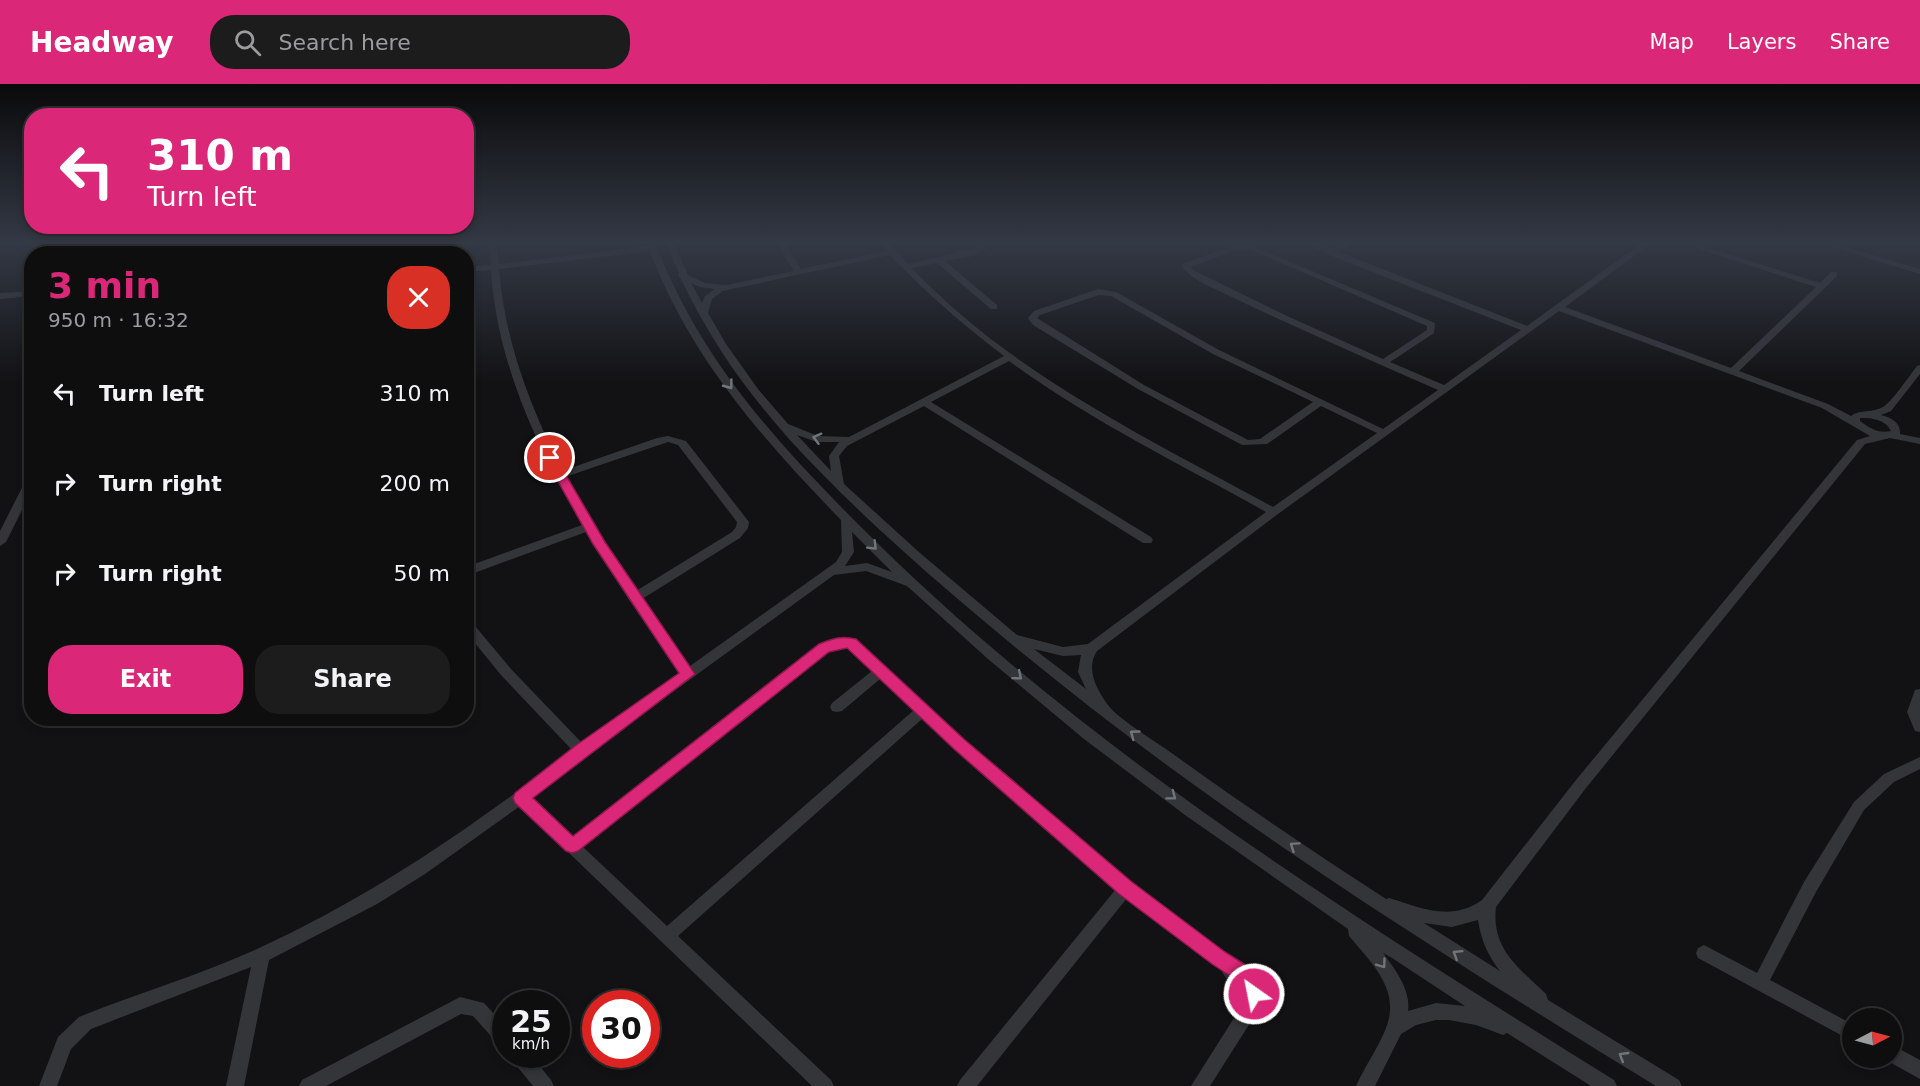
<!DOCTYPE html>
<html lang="en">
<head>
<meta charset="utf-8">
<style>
  body { margin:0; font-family:"DejaVu Sans",sans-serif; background:#1c1c1d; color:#f1f3f6; height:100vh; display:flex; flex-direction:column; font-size:22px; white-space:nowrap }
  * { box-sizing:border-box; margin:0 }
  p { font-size:20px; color:#9b9c9e }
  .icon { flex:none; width:33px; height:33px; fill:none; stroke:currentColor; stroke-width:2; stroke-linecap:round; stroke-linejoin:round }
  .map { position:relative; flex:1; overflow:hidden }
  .details { position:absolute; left:24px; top:162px; width:450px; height:480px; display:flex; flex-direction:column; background:#0e0e0f; border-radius:24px; box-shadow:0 3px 9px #0003,0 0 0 2px #2e2e2f }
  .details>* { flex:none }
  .top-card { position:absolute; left:24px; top:24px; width:450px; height:126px; border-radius:24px; box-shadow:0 3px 9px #0003,0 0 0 2px #2e2e2f; background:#db2777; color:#fff; overflow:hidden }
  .needle { width:39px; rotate:84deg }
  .tools { position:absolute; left:1842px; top:924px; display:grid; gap:12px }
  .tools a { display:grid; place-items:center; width:60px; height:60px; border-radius:50%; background:#0e0e0f; box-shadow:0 3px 9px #0003,0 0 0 2px #2e2e2f; font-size:30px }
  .speed { position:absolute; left:492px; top:906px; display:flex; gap:12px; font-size:30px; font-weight:700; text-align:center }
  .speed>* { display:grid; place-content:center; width:78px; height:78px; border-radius:50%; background:#0e0e0f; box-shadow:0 3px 9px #0003,0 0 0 2px #2e2e2f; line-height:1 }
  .speed small { font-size:15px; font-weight:400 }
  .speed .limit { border:9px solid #d22; background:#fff; color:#111 }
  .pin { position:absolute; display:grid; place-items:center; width:51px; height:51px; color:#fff; margin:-26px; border:3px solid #fff; border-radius:50%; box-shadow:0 2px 6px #0007 }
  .me { position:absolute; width:66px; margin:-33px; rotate:327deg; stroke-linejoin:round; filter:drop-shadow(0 0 4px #0008) }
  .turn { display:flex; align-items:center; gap:21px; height:126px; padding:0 24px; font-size:27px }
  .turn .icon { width:78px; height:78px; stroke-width:2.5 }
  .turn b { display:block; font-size:42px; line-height:51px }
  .round { display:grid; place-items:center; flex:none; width:63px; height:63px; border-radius:24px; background:#1c1c1d }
  .headline { display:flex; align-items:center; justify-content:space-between; height:102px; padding:0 24px }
  h1 { font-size:36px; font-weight:700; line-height:45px; color:#db2777 }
  .primary-button { display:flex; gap:12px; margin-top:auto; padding:12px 24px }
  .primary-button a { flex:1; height:69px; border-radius:24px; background:#db2777; color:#fff; font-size:24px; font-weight:700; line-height:69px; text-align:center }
  .primary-button a+a { background:#1c1c1d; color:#f1f3f6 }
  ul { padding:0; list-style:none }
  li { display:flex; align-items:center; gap:18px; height:90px; padding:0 24px }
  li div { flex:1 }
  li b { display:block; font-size:22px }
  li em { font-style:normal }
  header { display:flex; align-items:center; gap:36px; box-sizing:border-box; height:84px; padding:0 30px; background:#db2777; color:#fff }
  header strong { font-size:28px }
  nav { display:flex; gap:33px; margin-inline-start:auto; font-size:21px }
  .search { width:420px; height:54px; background:#1c1c1d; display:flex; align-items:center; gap:15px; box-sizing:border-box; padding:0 21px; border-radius:24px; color:#9b9c9e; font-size:22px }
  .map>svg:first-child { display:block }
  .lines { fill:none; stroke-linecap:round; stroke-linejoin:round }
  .minor { fill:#333539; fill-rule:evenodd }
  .oneway { stroke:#71767d }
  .route { fill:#db2777; stroke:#8e194d; stroke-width:1.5 }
</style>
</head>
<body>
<header>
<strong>Headway</strong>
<div class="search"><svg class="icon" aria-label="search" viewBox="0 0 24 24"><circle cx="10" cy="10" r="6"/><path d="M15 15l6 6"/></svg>Search here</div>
<nav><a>Map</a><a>Layers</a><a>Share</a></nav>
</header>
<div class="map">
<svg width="1920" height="1002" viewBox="0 0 1920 1002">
  <rect width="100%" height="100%" fill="#121214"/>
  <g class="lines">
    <g class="minor">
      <polygon points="164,158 172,158 163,170 155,170"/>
      <path d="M489,158H497L499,180L649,162L647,158H655C698,272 773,355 858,440C1080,663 1348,830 1614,996L1617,1002H1591L1507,949L1503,951L1476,941L1449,936H1436L1416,941L1401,950L1375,1002H1356C1364,984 1376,967 1384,949C1403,908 1374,882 1349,852L1348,845L1185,731L1084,655L988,575L907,502L866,487L834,491L586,671L531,714L572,753L819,561L840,553L855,556L964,657L1132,799L1254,889L1262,910L1259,925L1210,1002H1191L1234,934V907L1219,883L1127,814L977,1002H957L960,996L1116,805L954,665L922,635L678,852L831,996L834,1002H812L520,722L425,790L377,820L269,876L244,1002H226L251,883L91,945L71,965L57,1002H39L58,953L79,933C138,909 200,891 257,865C371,813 473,743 572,666L501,591L466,548V535L470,536L511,585L582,659L680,589L630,517L586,448L466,492V483L582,441C536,361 497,279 491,186L466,188V183L491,181ZM650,167C689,272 764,357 841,436L842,468L836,478L690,582L642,515L740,454L748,444L749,438L686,357L668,352L657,354L562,387C530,321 505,259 499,185ZM668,358L678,361L737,438L736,443L732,448L636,507L593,441L565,393ZM852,448L892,488L867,479L845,482L854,468ZM841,563H848L872,587L832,619L830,623L832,627L837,628L842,627L880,595L914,626L667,842L583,763L829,567ZM1383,869L1392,874L1465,922L1436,919L1408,927C1411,906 1395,885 1383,869Z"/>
      <path d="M665,158H673L688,191L705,199L726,201L794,187L776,158H784L801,185L887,167L879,158H888L908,180L952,170L960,165L970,166L988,158H999L973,172L945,177L997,221V225H991L937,179L912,184C1009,288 1149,355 1273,423L1377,349L1321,322L1267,360L1242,361L1138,305L1033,241L1028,234L1034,227L1098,205L1116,208L1219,266L1383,345L1438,306C1370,276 1303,247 1236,215C1219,206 1193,198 1182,182L1183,180L1234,161H1250L1435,239L1434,249L1390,278L1444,301L1521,246L1329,171L1303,158H1315L1333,165L1345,158H1355L1339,168L1527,242L1643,158H1653L1565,223L1731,284L1816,203L1677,158H1690L1820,199L1831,188H1837V192L1739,287L1828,320L1851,332C1860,325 1873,329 1883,323C1891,319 1910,291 1917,282L1920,281V290L1891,327L1881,331C1891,333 1901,339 1900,350L1920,354V360L1890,354L1865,360L1586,704L1496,823C1491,865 1519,884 1546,910L1548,916L1679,996L1682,1002H1656C1429,863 1202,720 997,548C925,488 853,425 789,355C763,325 736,292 715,257C706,242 698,229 690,213C686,206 683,197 678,191L679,189ZM1238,165H1249L1427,242V246L1383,275L1287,232L1193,186L1191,183ZM890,171C925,208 963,241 1004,272L849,353L818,352L788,340L758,305L726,260L708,229L712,215L723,207ZM691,199L700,203L715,205L705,212L702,219ZM1099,211L1111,212L1213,270L1313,318L1260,355L1248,356L1144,301L1037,234L1040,231ZM1559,227L1822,324L1870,352L1857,356L1576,696L1482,816C1451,838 1422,824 1389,814L1386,815C1312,767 1238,717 1166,665C1153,656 1116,633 1108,621C1097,606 1085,585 1097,567L1278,430ZM1009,277C1089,336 1180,380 1266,428L1088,560L1063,563L1017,551L920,469L844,400L839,372L847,362L924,322L1143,459H1151L1153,456L1151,453L931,318ZM1860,334C1872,334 1885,335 1891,347C1879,350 1869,344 1860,337ZM797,351L817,358H839L829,372L831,387ZM1034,565L1063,572L1081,571L1078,588L1086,605ZM1478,836C1481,856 1488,872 1500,887L1424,839L1452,843Z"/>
      <polygon points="925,158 958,158 959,160 955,162 929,160"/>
      <polygon points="1815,158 1828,158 1920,185 1920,190"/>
      <polygon points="32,207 32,212 0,215 0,209"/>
      <polygon points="32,391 32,406 6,458 0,462 0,447 27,394"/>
      <polygon points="1920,605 1920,648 1915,647 1907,628 1915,606"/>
      <polygon points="1920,673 1920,685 1894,698 1864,726 1816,808 1770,896 1852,940 1852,957 1698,874 1696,869 1698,864 1704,861 1757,889 1804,798 1854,718 1884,690"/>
      <polygon points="460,913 484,919 506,943 506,965 500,962 473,932 461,930 326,1002 299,1002 302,996"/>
      <polygon points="1892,961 1920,976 1920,995 1886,976 1885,974 1892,974"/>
      <polygon points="509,970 530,970 551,996 554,1002 533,1002 512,976"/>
    </g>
  </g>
  <defs><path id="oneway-chevron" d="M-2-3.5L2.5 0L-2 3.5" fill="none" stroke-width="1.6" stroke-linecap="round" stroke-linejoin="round" transform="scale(1.5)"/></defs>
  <g class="oneway">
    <use href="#oneway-chevron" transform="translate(729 301) rotate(53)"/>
    <use href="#oneway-chevron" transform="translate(817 354) rotate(-165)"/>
    <use href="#oneway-chevron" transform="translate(873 462) rotate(45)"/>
    <use href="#oneway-chevron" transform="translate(1018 592) rotate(40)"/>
    <use href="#oneway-chevron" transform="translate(1134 650) rotate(-144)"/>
    <use href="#oneway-chevron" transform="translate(1172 712) rotate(37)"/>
    <use href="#oneway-chevron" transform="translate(1294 762) rotate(-146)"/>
    <use href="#oneway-chevron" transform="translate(1457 870) rotate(-148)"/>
    <use href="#oneway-chevron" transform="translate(1382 880) rotate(54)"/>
    <use href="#oneway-chevron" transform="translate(1623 972) rotate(-149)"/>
  </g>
  <linearGradient id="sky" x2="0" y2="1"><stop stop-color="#0a0a0b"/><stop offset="0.53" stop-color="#333945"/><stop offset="1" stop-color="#333945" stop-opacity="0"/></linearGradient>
  <rect width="1920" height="299" fill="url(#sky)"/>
  <path class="route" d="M546,372L556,374L605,458L695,590L533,714L573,752L819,560C832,555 841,551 856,555L965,656L1132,798L1225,868L1249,883L1263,910L1261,917L1254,919L1247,917L1236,896L1212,880L1119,810L954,665L847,564L829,568L578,767L572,769L566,767L515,719L513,714L515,709L575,662L679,589L593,460L545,374Z"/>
</svg>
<div class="tools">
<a><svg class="needle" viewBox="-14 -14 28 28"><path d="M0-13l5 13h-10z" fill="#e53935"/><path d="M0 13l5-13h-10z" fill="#9b9c9e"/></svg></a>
</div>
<div class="speed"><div>25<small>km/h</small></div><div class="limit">30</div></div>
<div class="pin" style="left:550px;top:374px;background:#d93025"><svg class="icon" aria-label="arrive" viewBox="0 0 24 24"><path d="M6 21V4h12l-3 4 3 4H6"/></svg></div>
<svg class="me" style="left:1254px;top:910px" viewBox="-20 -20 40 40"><circle r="17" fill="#db2777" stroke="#fff" stroke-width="3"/><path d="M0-11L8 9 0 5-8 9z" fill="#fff"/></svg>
<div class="top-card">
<div class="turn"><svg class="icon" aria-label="left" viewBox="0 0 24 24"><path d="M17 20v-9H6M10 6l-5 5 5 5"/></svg><div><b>310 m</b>Turn left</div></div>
</div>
<section class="details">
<div class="headline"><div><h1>3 min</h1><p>950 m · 16:32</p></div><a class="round" style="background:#d93025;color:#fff"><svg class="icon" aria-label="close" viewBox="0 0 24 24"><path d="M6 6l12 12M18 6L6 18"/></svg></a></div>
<ul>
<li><svg class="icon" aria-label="left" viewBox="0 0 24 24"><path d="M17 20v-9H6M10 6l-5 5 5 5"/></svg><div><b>Turn left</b></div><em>310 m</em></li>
<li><svg class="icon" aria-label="right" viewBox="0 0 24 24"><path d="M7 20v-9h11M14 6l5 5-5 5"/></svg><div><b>Turn right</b></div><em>200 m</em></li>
<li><svg class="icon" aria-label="right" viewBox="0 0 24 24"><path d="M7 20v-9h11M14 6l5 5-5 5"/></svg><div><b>Turn right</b></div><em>50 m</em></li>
</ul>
<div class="primary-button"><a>Exit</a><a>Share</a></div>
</section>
</div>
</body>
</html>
